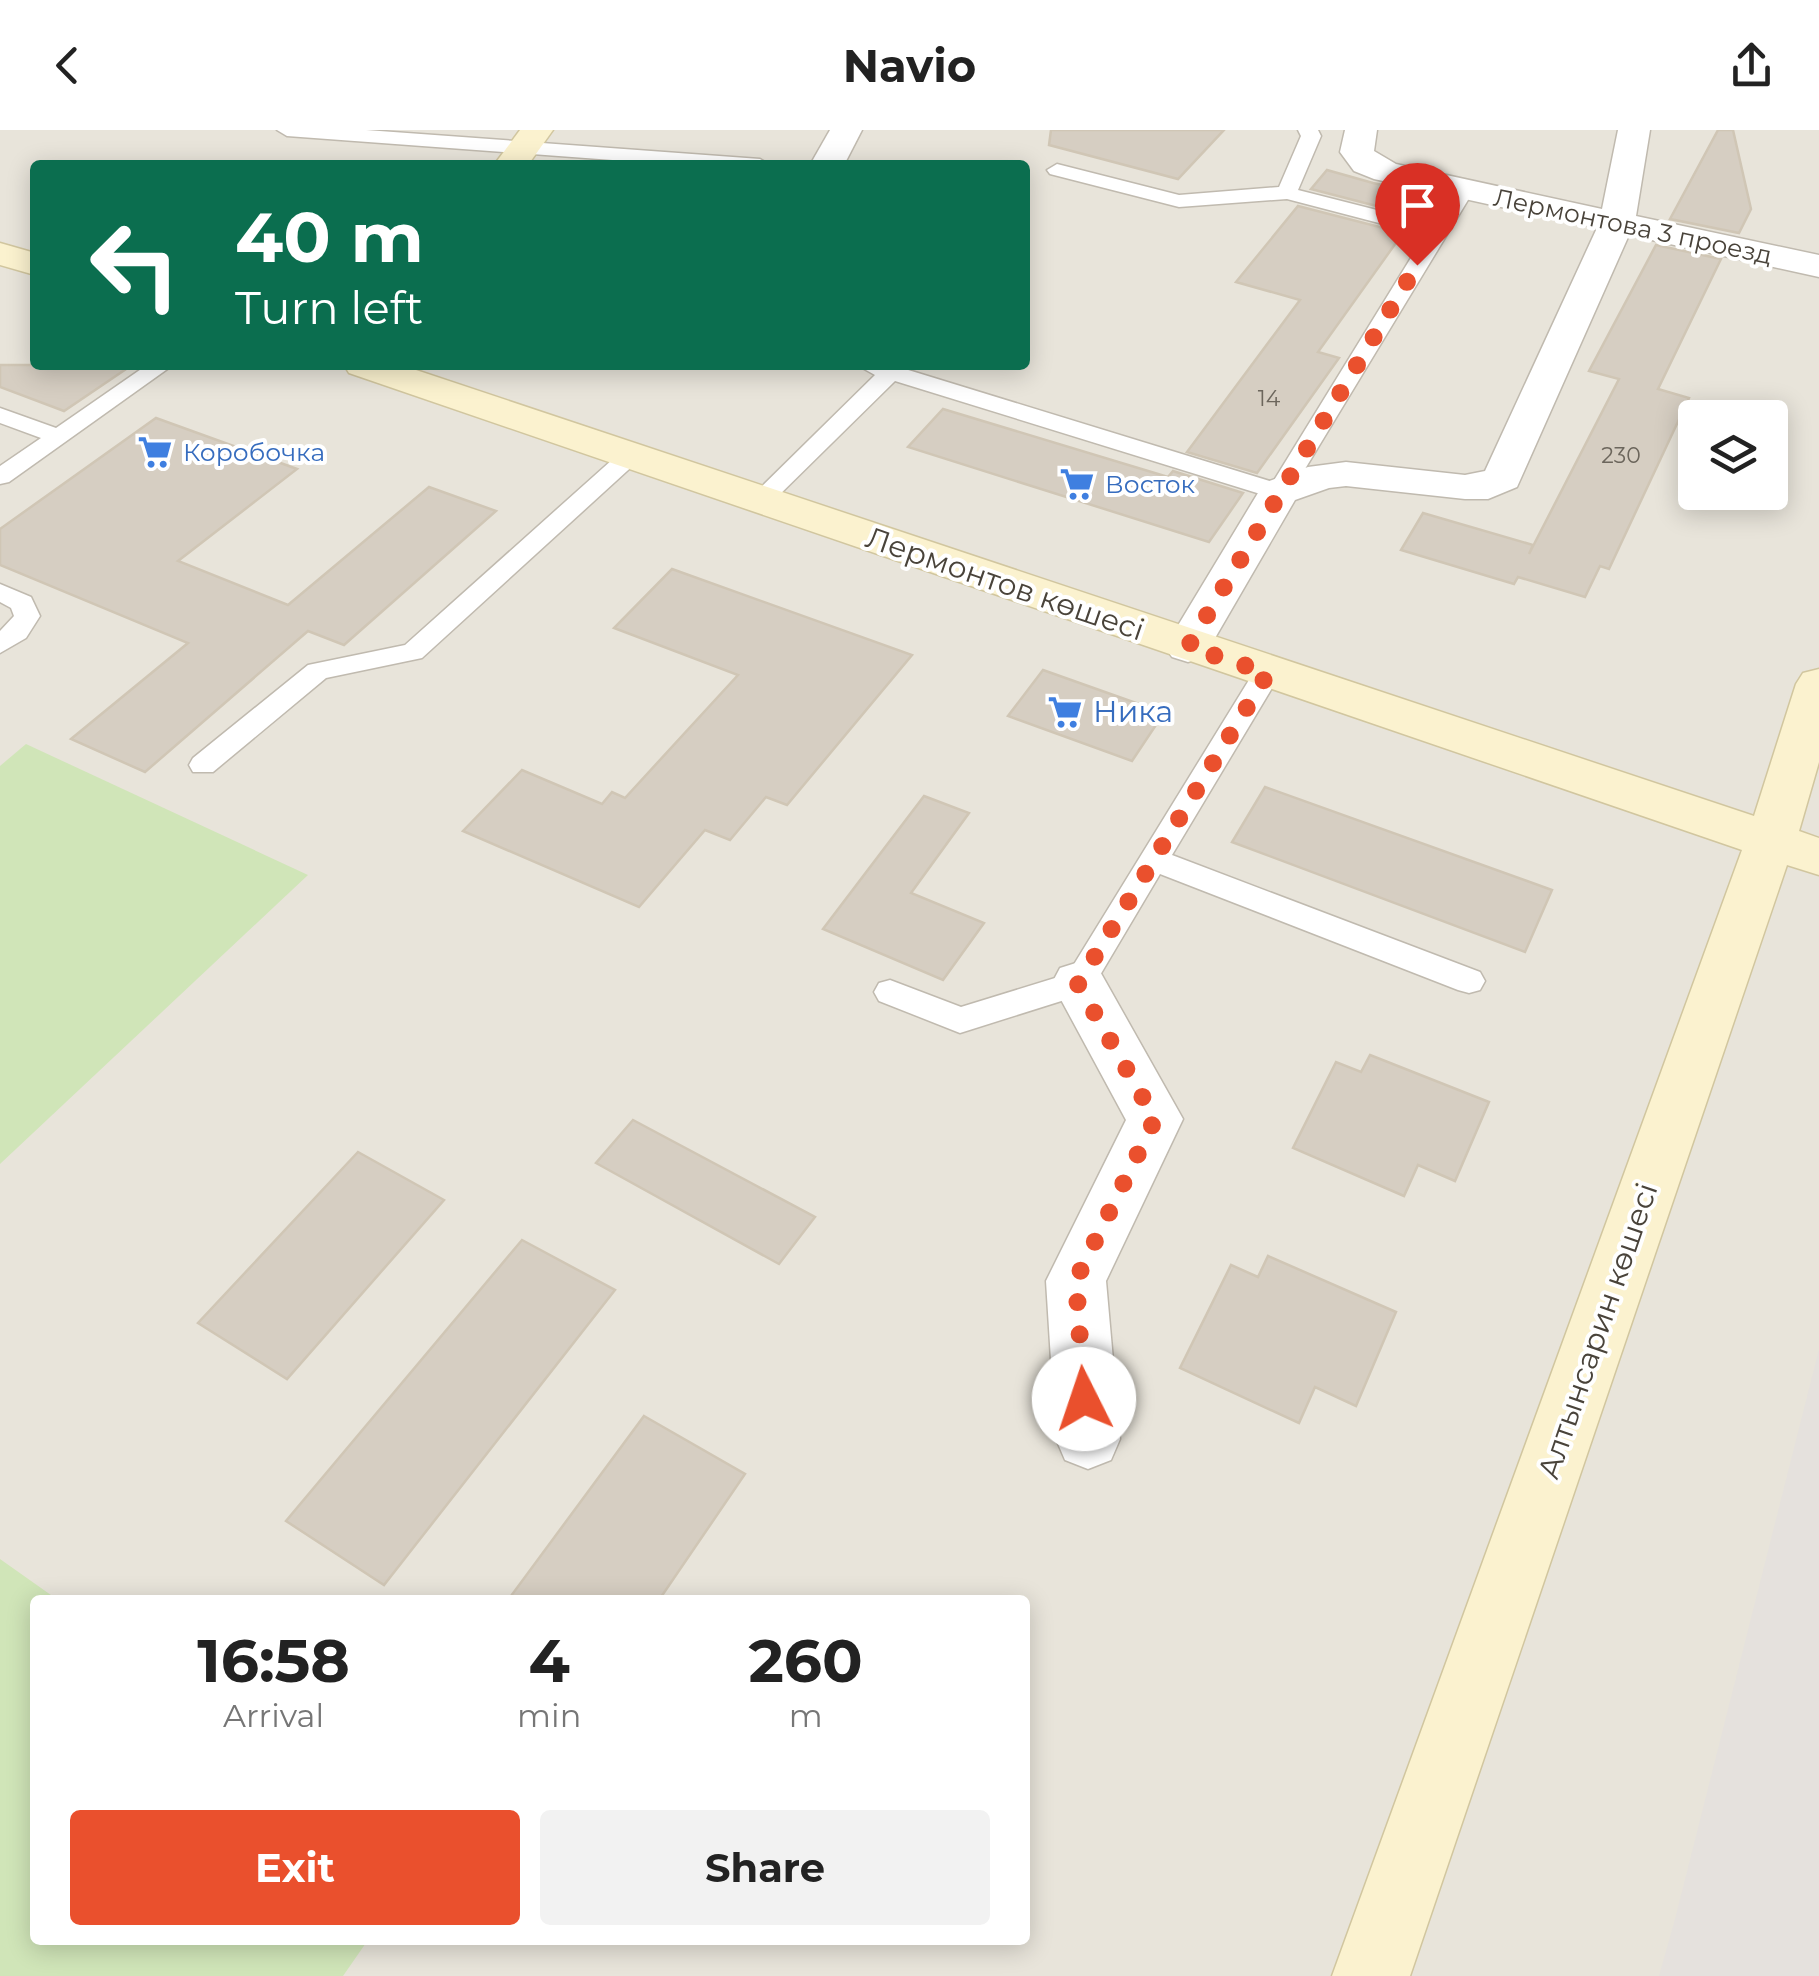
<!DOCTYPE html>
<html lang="en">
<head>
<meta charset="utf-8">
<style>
  body { margin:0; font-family:Montserrat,sans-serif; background:#f2f2f2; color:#222; height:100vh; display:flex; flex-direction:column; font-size:38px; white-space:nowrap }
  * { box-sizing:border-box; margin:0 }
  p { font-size:32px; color:#767676 }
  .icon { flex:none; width:55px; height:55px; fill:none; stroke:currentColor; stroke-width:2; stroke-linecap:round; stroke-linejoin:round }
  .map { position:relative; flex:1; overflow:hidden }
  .side { position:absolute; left:30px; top:1465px; width:1000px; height:350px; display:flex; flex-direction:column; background:#fff; border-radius:10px; box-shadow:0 5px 25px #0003 }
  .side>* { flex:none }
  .top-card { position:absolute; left:30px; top:30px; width:1000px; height:210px; border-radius:10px; box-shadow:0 5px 25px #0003; background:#0b6e4f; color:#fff; overflow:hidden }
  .tools { position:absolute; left:1678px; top:270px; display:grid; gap:20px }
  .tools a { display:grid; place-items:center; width:110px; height:110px; border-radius:10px; background:#fff; box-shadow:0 5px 25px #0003; font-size:50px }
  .pin { position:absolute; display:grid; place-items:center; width:85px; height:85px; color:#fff; margin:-102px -42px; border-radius:50% 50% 50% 0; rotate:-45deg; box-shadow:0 0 10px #0007 }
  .pin .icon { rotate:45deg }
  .me { position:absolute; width:110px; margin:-55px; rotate:356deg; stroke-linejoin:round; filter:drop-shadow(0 0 8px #0008) }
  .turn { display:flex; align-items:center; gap:35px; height:210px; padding:0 40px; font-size:45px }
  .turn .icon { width:130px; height:130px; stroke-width:2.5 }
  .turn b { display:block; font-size:70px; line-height:85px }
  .eta { display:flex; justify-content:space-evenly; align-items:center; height:170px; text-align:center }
  .eta b { font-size:60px; font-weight:700; line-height:70px }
  .cta { display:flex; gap:20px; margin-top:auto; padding:20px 40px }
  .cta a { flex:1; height:115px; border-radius:10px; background:#ea502d; color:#fff; font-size:40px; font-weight:700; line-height:115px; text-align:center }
  .cta a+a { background:#f2f2f2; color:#222 }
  header { display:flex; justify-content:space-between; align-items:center; height:130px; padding:0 40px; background:#fff; font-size:45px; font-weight:700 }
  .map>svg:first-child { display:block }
  .residential { fill:#e8e4da; fill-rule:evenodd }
  .industrial { fill:#e5e1dd }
  .green { fill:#d0e5b8 }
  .building { fill:#d6cec2; stroke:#d0c6b5; stroke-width:2.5 }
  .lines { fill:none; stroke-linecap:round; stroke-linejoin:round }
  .lane-casing { stroke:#c0baaf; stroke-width:3 }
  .street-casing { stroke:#c0baaf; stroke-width:3 }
  .secondary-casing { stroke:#d1c69f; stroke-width:3 }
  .lane { fill:#fff; fill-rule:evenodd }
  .street { fill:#fff; fill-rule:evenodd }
  .secondary { fill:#fbf2cf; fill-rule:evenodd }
  .route { stroke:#ea502d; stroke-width:18; stroke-dasharray:0 32.4 }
  .labels { text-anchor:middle; stroke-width:8; stroke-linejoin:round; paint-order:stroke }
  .far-number-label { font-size:22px; fill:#6c665c }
  .far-street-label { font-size:25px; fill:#49433a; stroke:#fff }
  .far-shop-label { font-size:25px; fill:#366cbe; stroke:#fff; text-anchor:start }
  .street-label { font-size:30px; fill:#49433a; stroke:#fff }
  .shop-label { font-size:30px; fill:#366cbe; stroke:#fff; text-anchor:start }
</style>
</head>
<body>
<header><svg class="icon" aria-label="back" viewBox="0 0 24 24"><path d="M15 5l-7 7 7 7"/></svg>Navio<svg class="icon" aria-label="share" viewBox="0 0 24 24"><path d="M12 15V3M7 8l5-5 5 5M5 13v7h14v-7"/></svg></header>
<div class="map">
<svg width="1819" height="1846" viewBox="0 0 1819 1846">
  <rect width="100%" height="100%" fill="#f5f2ec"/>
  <path class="residential" d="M0,0H1819V1846H0ZM35,35H1025V235H35ZM1695,288H1770V362H1695ZM35,1470H1025V1810H35Z"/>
  <polygon class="industrial" points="1819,1219 1819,1846 1659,1846 1675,1789"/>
  <g class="green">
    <polygon points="26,614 308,745 0,1034 0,636"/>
    <polygon points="0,1429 58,1470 35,1470 35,1810 368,1810 343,1846 0,1846"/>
  </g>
  <g class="building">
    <polygon points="1051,0 1224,0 1178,49 1049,15"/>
    <polygon points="1718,0 1733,0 1751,79 1739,103 1670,89"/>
    <polygon points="1327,40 1373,53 1430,65 1415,86 1311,59"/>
    <polygon points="1298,76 1403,103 1318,222 1339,228 1257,343 1187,322 1300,170 1236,152"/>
    <polygon points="1656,115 1721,129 1658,259 1689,268 1609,439 1600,436 1585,467 1518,447 1514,454 1401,420 1423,383 1533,415 1529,424 1619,249 1589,241"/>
    <polygon points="0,235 132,235 64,281 0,257"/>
    <polygon points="943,279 1168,347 1173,341 1243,363 1209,412 908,317"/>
    <polygon points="156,288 297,339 178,431 288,475 429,357 496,381 344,515 308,501 145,642 71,609 188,513 0,435 0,399"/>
    <polygon points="672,439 912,525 787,675 766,667 730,710 705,700 639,777 463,701 522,640 602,674 612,662 625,668 738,545 614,498"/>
    <polygon points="1043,540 1164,583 1132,631 1008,586"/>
    <polygon points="1265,657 1552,760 1525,822 1232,712"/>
    <polygon points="924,666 969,683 911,763 984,793 943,850 823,799"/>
    <polygon points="1370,925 1489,972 1455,1051 1418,1035 1404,1066 1293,1018 1336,932 1361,942"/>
    <polygon points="633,990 815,1087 779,1134 596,1033"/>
    <polygon points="358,1022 444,1070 287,1249 198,1193"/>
    <polygon points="522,1110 615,1160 384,1455 286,1391"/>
    <polygon points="1268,1126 1396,1182 1356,1276 1315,1257 1299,1293 1180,1238 1231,1135 1258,1147"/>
    <polygon points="644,1286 745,1344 659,1470 508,1470"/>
  </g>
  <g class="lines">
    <g class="lane-casing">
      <g id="lane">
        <polygon points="277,0 366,0 760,29 770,35 680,35 287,6"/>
        <polygon points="1298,0 1318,0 1321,6 1298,60 1432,94 1457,56 1471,56 1474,60 1288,367 1270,367 895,251 769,375 760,377 748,370 875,245 857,235 892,235 1273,352 1425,105 1287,69 1179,77 1050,44 1047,40 1057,34 1179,65 1279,57 1301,6"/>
        <polygon points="147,235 173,235 9,352 0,354 0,336 41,308 0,293 0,278 56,298"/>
        <polygon points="630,319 642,326 638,331 422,528 326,548 213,642 193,642 189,635 193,628 308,535 405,515 622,321"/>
        <polygon points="0,454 31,467 40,486 26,508 0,523 0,501 14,486 11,478 0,472"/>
        <polygon points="1267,534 1277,537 1281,543 1172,725 1480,842 1485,851 1480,860 1469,863 1458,860 1160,744 1090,862 960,903 879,871 874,862 879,853 890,850 961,877 1068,844 1257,537"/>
      </g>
    </g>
    <g class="street-casing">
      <g id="street">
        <polygon points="830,0 862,0 844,35 810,35"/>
        <polygon points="1345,0 1377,0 1374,21 1396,34 1602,79 1618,0 1650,0 1636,86 1819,125 1819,147 1629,105 1517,357 1488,369 1465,369 1346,356 1329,358 1295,370 1204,527 1188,532 1172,527 1165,517 1264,353 1308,337 1346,332 1465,345 1485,341 1597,98 1374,49 1354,41 1340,22"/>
        <polygon points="1079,832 1098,838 1183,989 1106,1151 1120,1309 1111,1330 1088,1339 1065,1330 1056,1309 1046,1151 1126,990 1052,853 1060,838"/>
      </g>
    </g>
    <g class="secondary-casing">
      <g id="secondary">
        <polygon points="520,0 553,0 528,35 494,35"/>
        <polygon points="0,113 35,123 35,145 0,135"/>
        <polygon points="344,235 401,235 1754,686 1796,554 1803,543 1819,539 1819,632 1799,701 1819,708 1819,745 1787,735 1410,1846 1332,1846 1742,720 349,243"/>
      </g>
    </g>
    <use href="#lane" class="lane"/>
    <use href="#street" class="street"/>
    <use href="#secondary" class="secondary"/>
  </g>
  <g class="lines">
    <polyline class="route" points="1084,1269 1076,1150 1155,989 1078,854 1268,543 1188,517 1417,135"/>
  </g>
  <defs>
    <g id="supermarket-bare" transform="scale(2.7)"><path d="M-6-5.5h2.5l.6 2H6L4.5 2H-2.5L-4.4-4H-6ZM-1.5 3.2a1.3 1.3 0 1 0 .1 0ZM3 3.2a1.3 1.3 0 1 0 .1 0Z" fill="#3f7fe0" stroke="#fff" stroke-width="2.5" paint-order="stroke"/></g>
  </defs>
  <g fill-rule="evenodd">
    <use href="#supermarket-bare" x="155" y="322"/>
    <use href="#supermarket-bare" x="1077" y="354"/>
    <use href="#supermarket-bare" x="1065" y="582"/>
  </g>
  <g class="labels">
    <g class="far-number-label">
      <text x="1269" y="276">14</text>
      <text x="1621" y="333">230</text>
    </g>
    <g class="far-street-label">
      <text transform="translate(1633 96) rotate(12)" y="9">Лермонтова 3 проезд</text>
    </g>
    <g class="far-shop-label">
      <text x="183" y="331">Коробочка</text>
      <text x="1105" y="363">Восток</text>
    </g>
    <g class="street-label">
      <text transform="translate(1005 454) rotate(19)" y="10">Лермонтов көшесі</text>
      <text transform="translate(1598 1201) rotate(-71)" y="10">Алтынсарин көшесі</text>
    </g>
    <g class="shop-label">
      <text x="1093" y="592">Ника</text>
    </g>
  </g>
</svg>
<div class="tools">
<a><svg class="icon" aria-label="layers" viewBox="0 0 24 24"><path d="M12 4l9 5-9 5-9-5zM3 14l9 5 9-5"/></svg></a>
</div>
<div class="pin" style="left:1417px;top:135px;background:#d93025"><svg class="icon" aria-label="arrive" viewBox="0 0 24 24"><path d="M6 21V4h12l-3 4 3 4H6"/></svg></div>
<svg class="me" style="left:1084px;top:1269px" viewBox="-20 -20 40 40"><circle r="19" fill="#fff"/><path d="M0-13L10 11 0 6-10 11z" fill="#ea502d"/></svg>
<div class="top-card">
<div class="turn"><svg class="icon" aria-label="left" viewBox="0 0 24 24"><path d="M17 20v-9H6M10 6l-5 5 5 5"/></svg><div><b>40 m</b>Turn left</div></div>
</div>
<section class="side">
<div class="eta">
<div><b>16:58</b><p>Arrival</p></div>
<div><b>4</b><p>min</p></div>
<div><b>260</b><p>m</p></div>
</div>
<div class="cta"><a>Exit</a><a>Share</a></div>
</section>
</div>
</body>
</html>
